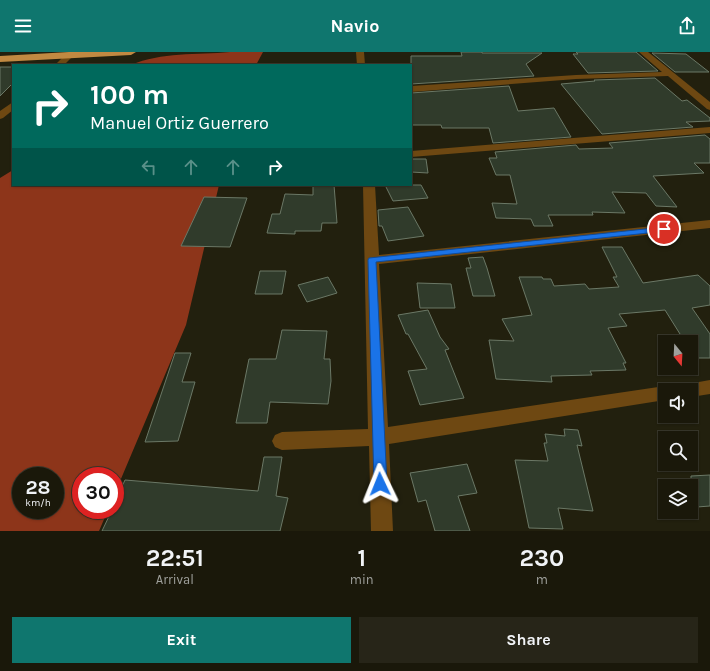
<!DOCTYPE html>
<html lang="en">
<head>
<meta charset="utf-8">
<style>
  body { margin:0; font-family:Karla,sans-serif; background:#272518; color:#f1f3f6; height:100vh; display:flex; flex-direction:column; font-size:15px; white-space:nowrap }
  * { box-sizing:border-box; margin:0 }
  p { font-size:13px; color:#9fa09c }
  .icon { flex:none; width:22px; height:22px; fill:none; stroke:currentColor; stroke-width:2; stroke-linecap:round; stroke-linejoin:round }
  .map { position:relative; height:479px; overflow:hidden }
  .sheet { display:flex; flex-direction:column; background:#1a180a; flex:1 }
  .sheet>* { flex:none }
  .hud { position:absolute; left:12px; top:12px; width:400px; height:122px; border-radius:0px; box-shadow:0 1px 3px #0004,0 0 0 1px #38372b; background:#00695c; color:#fff; overflow:hidden }
  .needle { width:26px; rotate:162deg }
  .fabs { position:absolute; left:658px; top:283px; display:grid; gap:8px }
  .fabs a { display:grid; place-items:center; width:40px; height:40px; border-radius:0px; background:#1a180a; box-shadow:0 1px 3px #0004,0 0 0 1px #38372b; font-size:20px }
  .speed { position:absolute; left:12px; top:415px; display:flex; gap:8px; font-size:20px; font-weight:700; text-align:center }
  .speed>* { display:grid; place-content:center; width:52px; height:52px; border-radius:50%; background:#1a180a; box-shadow:0 1px 3px #0004,0 0 0 1px #38372b; line-height:1 }
  .speed small { font-size:10px; font-weight:400 }
  .speed .limit { border:6px solid #d22; background:#fff; color:#111 }
  .pin { position:absolute; display:grid; place-items:center; width:34px; height:34px; color:#fff; margin:-17px; border:2px solid #fff; border-radius:50%; box-shadow:0 1px 4px #0007 }
  .me { position:absolute; width:44px; margin:-22px; rotate:358deg; stroke-linejoin:round; filter:drop-shadow(0 0 3px #0008) }
  .turn { display:flex; align-items:center; gap:14px; height:84px; padding:0 12px; font-size:18px }
  .turn .icon { width:52px; height:52px; stroke-width:2.5 }
  .turn b { display:block; font-size:28px; line-height:34px }
  .lanes { display:flex; align-items:center; height:38px; padding:0 12px; background:#0003; justify-content:center; gap:20px; direction:ltr }
  .lanes .off { opacity:.35 }
  .eta { display:flex; justify-content:space-evenly; align-items:center; height:68px; text-align:center }
  .eta b { font-size:24px; font-weight:700; line-height:28px }
  .cta { display:flex; gap:8px; margin-top:auto; padding:8px 12px }
  .cta a { flex:1; height:46px; border-radius:0px; background:#0f766e; color:#fff; font-size:16px; font-weight:700; line-height:46px; text-align:center }
  .cta a+a { background:#272518; color:#f1f3f6 }
  header { display:flex; justify-content:space-between; align-items:center; height:52px; padding:0 12px; background:#0f766e; color:#fff; font-size:18px; font-weight:700 }
  .map>svg:first-child { display:block }
  .forest { fill:#8d351a; fill-rule:evenodd }
  .building { fill:#303b2b; stroke:#6b7866 }
  .lines { fill:none; stroke-linecap:round; stroke-linejoin:round }
  .street { fill:#6e4812; fill-rule:evenodd }
  .highway { fill:#c18941; fill-rule:evenodd }
  .route { fill:#1a73e8; stroke:#114b97 }
</style>
</head>
<body>
<header><svg class="icon" aria-label="menu" viewBox="0 0 24 24"><path d="M4 6h16M4 12h16M4 18h16"/></svg>Navio<svg class="icon" aria-label="share" viewBox="0 0 24 24"><path d="M12 15V3M7 8l5-5 5 5M5 13v7h14v-7"/></svg></header>
<div class="map">
<svg width="710" height="479" viewBox="0 0 710 479">
  <rect width="100%" height="100%" fill="#22200e"/>
  <g class="forest">
    <path d="M230,0H263L256,13H131C161,0 197,3 230,0Z"/>
    <path d="M13,118V133H219L186,273L115,441V424H81V458H108L99,479H0V126ZM21,424H55V458H21Z"/>
  </g>
  <g class="building">
    <polygon points="461,0 482,0 482,1 542,1 526,12 534,24 411,32 411,4 462,4"/>
    <polygon points="576,0 636,0 658,19 588,21 573,2 578,2"/>
    <polygon points="652,1 686,2 709,20 675,20"/>
    <polygon points="0,15 13,15 13,31 0,44"/>
    <polygon points="655,26 682,49 687,48 710,66 710,69 686,70 693,75 602,82 561,32 595,29 594,28"/>
    <polygon points="509,34 518,59 554,56 571,85 493,91 489,76 442,76 441,73 411,73 411,41"/>
    <polygon points="705,83 710,87 710,111 694,111 704,121 653,124 677,155 656,154 646,141 612,140 625,161 592,160 593,163 548,163 553,174 534,174 531,167 496,166 492,151 517,152 510,123 496,123 489,106 497,106 495,100 576,93 579,97 613,96 609,91"/>
    <polygon points="411,107 426,107 428,121 411,120"/>
    <polygon points="334,133 337,171 322,171 321,179 295,179 295,182 267,181 272,162 280,162 285,142 313,143 313,134"/>
    <polygon points="385,133 421,133 428,146 393,149"/>
    <polygon points="204,145 247,146 230,195 181,194"/>
    <polygon points="408,155 424,184 388,189 382,174 379,174 378,158"/>
    <polygon points="602,195 622,195 643,231 698,223 710,234 710,253 692,256 710,282 710,306 695,306 691,300 691,290 685,290 665,258 619,262 627,274 608,276 626,311 623,311 626,318 590,319 592,323 551,324 552,330 496,327 489,288 514,289 502,267 532,263 519,225 542,225 543,227 551,227 554,234 585,232 589,237 619,235 613,225 617,225"/>
    <polygon points="483,205 487,216 495,244 473,244 466,216 471,216 468,206"/>
    <polygon points="260,219 286,219 282,242 255,242"/>
    <polygon points="328,225 337,241 307,250 298,233"/>
    <polygon points="417,231 451,232 455,256 420,256"/>
    <polygon points="428,258 440,285 449,297 445,298 464,346 420,353 408,319 427,317 408,282 406,282 398,263"/>
    <polygon points="282,278 327,279 324,307 330,307 331,329 328,352 270,350 267,371 236,371 249,307 276,307"/>
    <polygon points="175,301 191,301 182,330 195,330 178,389 145,390"/>
    <polygon points="564,377 578,378 582,394 577,393 593,459 558,456 563,477 529,476 515,408 548,409 544,391 547,391 545,382 565,384"/>
    <polygon points="264,405 282,405 276,444 288,446 280,479 102,479 112,458 115,458 115,450 125,428 258,439"/>
    <polygon points="467,412 477,441 458,444 470,479 435,479 426,448 418,450 410,421"/>
    <polygon points="710,423 710,454 697,455 691,444 691,424"/>
  </g>
  <g class="lines">
    <g class="street">
      <polygon points="356,0 364,0 365,13 357,13"/>
      <polygon points="639,0 648,0 710,50 710,58 707,57 668,24 576,27 411,40 411,34 576,23 662,20"/>
      <polygon points="67,1 70,1 74,3 64,13 55,13"/>
      <polygon points="13,50 13,58 3,66 0,67 0,59"/>
      <polygon points="710,75 710,81 411,105 411,99"/>
      <polygon points="363,133 375,133 379,203 710,168 710,176 379,212 388,375 665,334 671,336 673,338 665,338 665,348 389,392 393,479 371,479 369,394 282,398 275,395 272,389 275,383 282,380 368,377"/>
      <polygon points="710,328 710,342 691,345 691,338 679,338 682,333"/>
    </g>
    <polygon class="highway" points="69,0 136,0 131,3 0,10 0,4"/>
  </g>
  <polygon class="route" points="664,175 668,177 667,179 376,210 387,432 385,436 380,438 376,436 374,432 368,208 369,206"/>
</svg>
<div class="fabs">
<a><svg class="needle" viewBox="-14 -14 28 28"><path d="M0-13l5 13h-10z" fill="#e53935"/><path d="M0 13l5-13h-10z" fill="#9fa09c"/></svg></a>
<a><svg class="icon" aria-label="sound" viewBox="0 0 24 24"><path d="M4 9h4l5-4v14l-5-4H4zM17 9q2 3 0 6"/></svg></a>
<a><svg class="icon" aria-label="search" viewBox="0 0 24 24"><circle cx="10" cy="10" r="6"/><path d="M15 15l6 6"/></svg></a>
<a><svg class="icon" aria-label="layers" viewBox="0 0 24 24"><path d="M12 4l9 5-9 5-9-5zM3 14l9 5 9-5"/></svg></a>
</div>
<div class="speed"><div>28<small>km/h</small></div><div class="limit">30</div></div>
<div class="pin" style="left:664px;top:177px;background:#d93025"><svg class="icon" aria-label="arrive" viewBox="0 0 24 24"><path d="M6 21V4h12l-3 4 3 4H6"/></svg></div>
<svg class="me" style="left:380px;top:432px" viewBox="-20 -20 40 40"><path d="M0-17L14 15 0 8-14 15z" fill="#1a73e8" stroke="#fff" stroke-width="4"/></svg>
<div class="hud">
<div class="turn"><svg class="icon" aria-label="right" viewBox="0 0 24 24"><path d="M7 20v-9h11M14 6l5 5-5 5"/></svg><div><b>100 m</b>Manuel Ortiz Guerrero</div></div>
<div class="lanes"><svg class="icon off" aria-label="left" viewBox="0 0 24 24"><path d="M17 20v-9H6M10 6l-5 5 5 5"/></svg><svg class="icon off" aria-label="ahead" viewBox="0 0 24 24"><path d="M12 20V5M6 11l6-6 6 6"/></svg><svg class="icon off" aria-label="ahead" viewBox="0 0 24 24"><path d="M12 20V5M6 11l6-6 6 6"/></svg><svg class="icon" aria-label="right" viewBox="0 0 24 24"><path d="M7 20v-9h11M14 6l5 5-5 5"/></svg></div>
</div>
</div>
<section class="sheet">
<div class="eta">
<div><b>22:51</b><p>Arrival</p></div>
<div><b>1</b><p>min</p></div>
<div><b>230</b><p>m</p></div>
</div>
<div class="cta"><a>Exit</a><a>Share</a></div>
</section>
</body>
</html>
